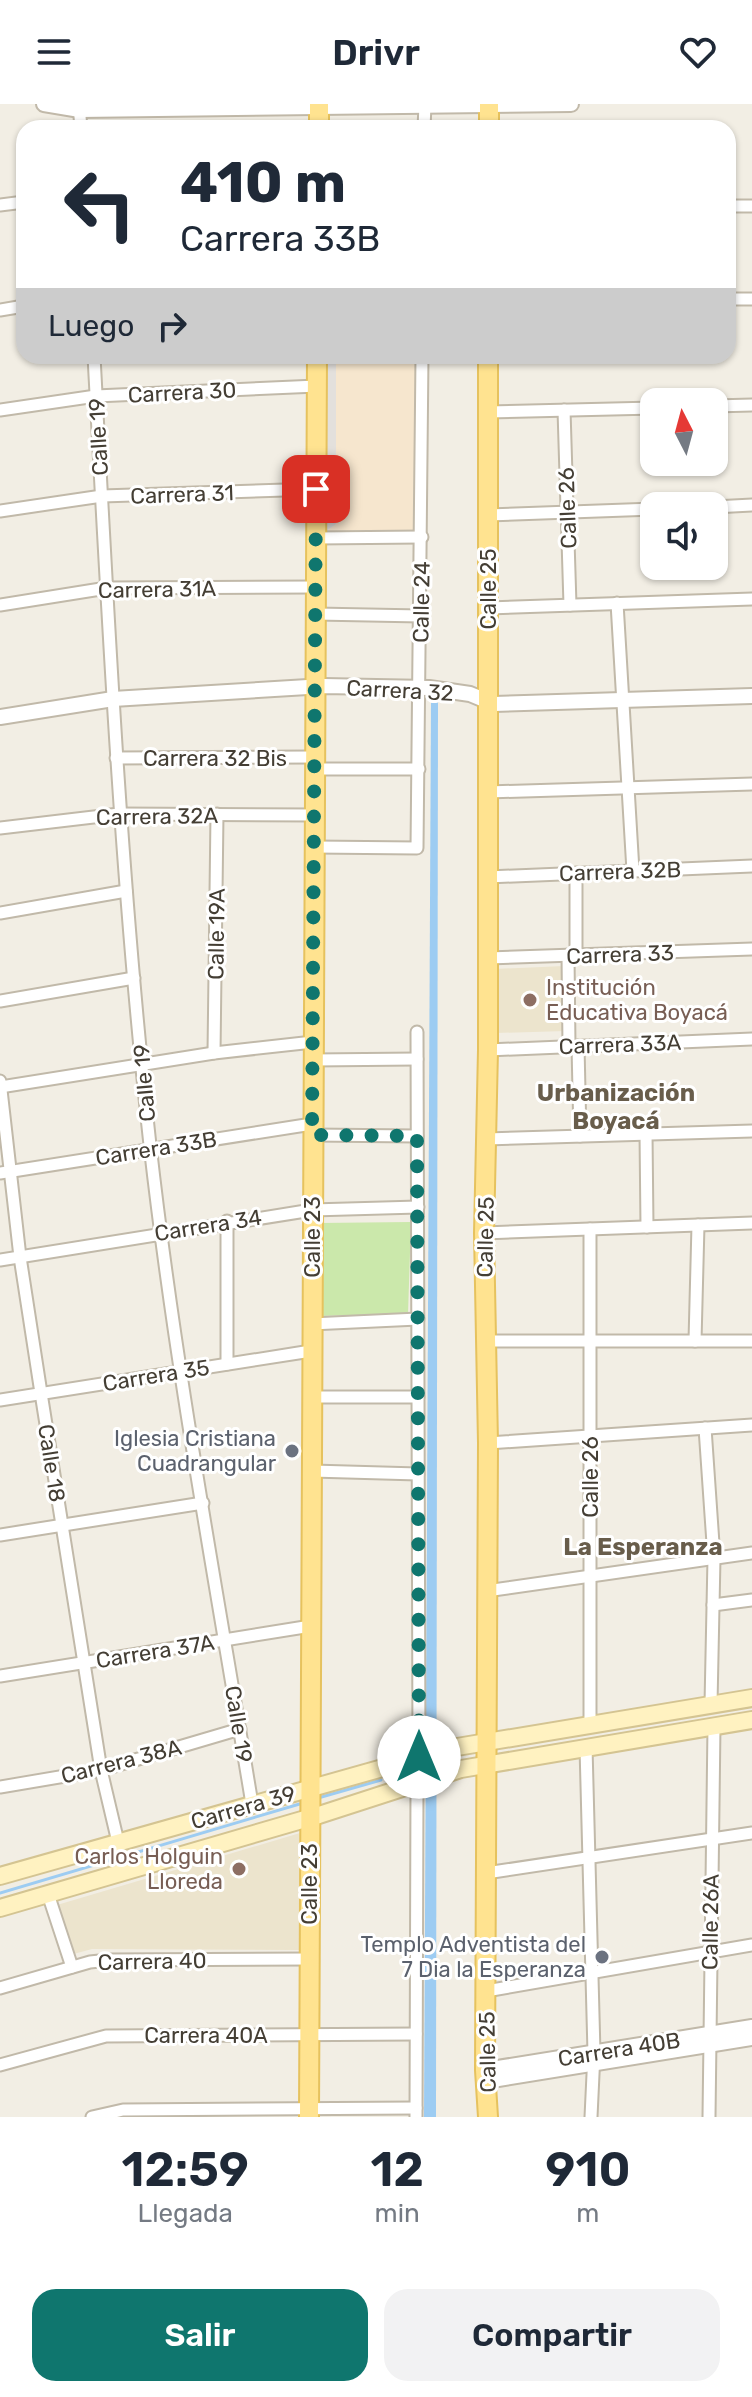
<!DOCTYPE html>
<html lang="es">
<head>
<meta charset="utf-8">
<style>
  body { margin:0; font-family:Rubik,sans-serif; background:#f2f2f3; color:#1f2937; height:100vh; display:flex; flex-direction:column; font-size:30px; white-space:nowrap }
  * { box-sizing:border-box; margin:0 }
  p { font-size:26px; color:#747a83 }
  .icon { flex:none; width:44px; height:44px; fill:none; stroke:currentColor; stroke-width:2; stroke-linecap:round; stroke-linejoin:round }
  .map { position:relative; height:2013px; overflow:hidden }
  .side { display:flex; flex-direction:column; background:#fff; flex:1 }
  .side>* { flex:none }
  .hud { position:absolute; left:16px; top:16px; width:720px; height:244px; border-radius:24px; box-shadow:0 2px 6px #0004; background:#fff; color:#1f2937; overflow:hidden }
  .needle { width:52px; rotate:354deg }
  .fabs { position:absolute; left:640px; top:284px; display:grid; gap:16px }
  .fabs a { display:grid; place-items:center; width:88px; height:88px; border-radius:16px; background:#fff; box-shadow:0 2px 6px #0004; font-size:40px }
  .pin { position:absolute; display:grid; place-items:center; width:68px; height:68px; color:#fff; margin:-34px; border-radius:16px; box-shadow:0 4px 12px #0006 }
  .me { position:absolute; width:88px; margin:-44px; rotate:0deg; stroke-linejoin:round; filter:drop-shadow(0 0 6px #0008) }
  .turn { display:flex; align-items:center; gap:28px; height:168px; padding:0 32px; font-size:36px }
  .turn .icon { width:104px; height:104px; stroke-width:2.5 }
  .turn b { display:block; font-size:56px; line-height:68px }
  .then { display:flex; align-items:center; height:76px; padding:0 32px; background:#0003; gap:16px; font-size:30px }
  .eta { display:flex; justify-content:space-evenly; align-items:center; height:136px; text-align:center }
  .eta b { font-size:48px; font-weight:600; line-height:56px }
  .cta { display:flex; gap:16px; margin-top:auto; padding:16px 32px }
  .cta a { flex:1; height:92px; border-radius:24px; background:#0f766e; color:#fff; font-size:32px; font-weight:600; line-height:92px; text-align:center }
  .cta a+a { background:#f2f2f3; color:#1f2937 }
  header { display:flex; justify-content:space-between; align-items:center; height:104px; padding:0 32px; background:#fff; font-size:36px; font-weight:600 }
  .map>svg:first-child { display:block }
  .commercial { fill:#f6e6ce }
  .education { fill:#ece4cd }
  .green { fill:#cbe8ab }
  .parking { fill:#e3e0dc }
  .water { fill:#9dccf2 }
  .lines { fill:none; stroke-linecap:round; stroke-linejoin:round }
  .stream { stroke:#9dccf2; stroke-width:3 }
  .minor-casing { stroke:#c1b9a9; stroke-width:15 }
  .tertiary-casing { stroke:#c1b9a9; stroke-width:18 }
  .secondary-casing { stroke:#d4c492; stroke-width:20 }
  .primary-casing { stroke:#e6c25e; stroke-width:22 }
  .minor { stroke:#fff; stroke-width:11 }
  .tertiary { stroke:#fff; stroke-width:14 }
  .secondary { stroke:#fff2c1; stroke-width:16 }
  .primary { stroke:#ffe390; stroke-width:18 }
  .route { stroke:#0f766e; stroke-width:14; stroke-dasharray:0 25.2 }
  .education-dot { fill:#8d6e63; stroke:#fff; stroke-width:3 }
  .worship-dot { fill:#6b7280; stroke:#fff; stroke-width:3 }
  .labels { text-anchor:middle; stroke-width:6; stroke-linejoin:round; paint-order:stroke }
  .street-label { font-size:22px; fill:#443e34; stroke:#fff }
  .education-label { font-size:22px; fill:#785e54; stroke:#fff; text-anchor:start }
  .worship-label { font-size:22px; fill:#5b616d; stroke:#fff; text-anchor:end }
  .neighbourhood-label { font-size:24px; font-weight:bold; fill:#685d4b; stroke:#fff }
</style>
</head>
<body>
<header><svg class="icon" aria-label="menu" viewBox="0 0 24 24"><path d="M4 6h16M4 12h16M4 18h16"/></svg>Drivr<svg class="icon" aria-label="heart" viewBox="0 0 24 24"><path d="M12 20l-8-8c-3-5 5-10 8-4 3-6 11-1 8 4z"/></svg></header>
<div class="map">
<svg width="752" height="2013" viewBox="0 0 752 2013">
  <rect width="100%" height="100%" fill="#f2eee4"/>
  <polygon class="commercial" points="336,252 422,252 422,433 316,434 336,420"/>
  <g class="education">
    <polygon points="564,862 566,927 496,929 494,865"/>
    <polygon points="300,1729 299,1846 92,1845 70,1851 57,1801"/>
  </g>
  <polygon class="green" points="411,1118 408,1210 318,1212 318,1119"/>
  <polygon class="parking" points="317,252 336,252 336,420 316,434"/>
  <polygon class="water" points="431,598 438,598 436,2013 424,2013"/>
  <g class="lines">
    <g class="stream">
      <polyline points="318,1694 381,1676"/>
      <polyline points="0,1789 303,1699"/>
    </g>
    <g class="minor-casing">
      <g id="minor">
        <polyline points="79,1 81,24"/>
        <polyline points="424,24 425,1"/>
        <polyline points="0,101 24,98"/>
        <polyline points="728,102 752,102"/>
        <polyline points="728,195 752,195"/>
        <polyline points="0,206 24,202"/>
        <path d="M94,252C108,515 121,779 150,1041C175,1262 216,1481 252,1700"/>
        <polyline points="714,302 752,301"/>
        <polyline points="0,306 96,292 317,282"/>
        <polyline points="564,306 570,501"/>
        <polyline points="488,308 654,304"/>
        <polyline points="714,403 752,401"/>
        <polyline points="0,407 102,392 316,385"/>
        <polyline points="488,411 654,405"/>
        <polyline points="316,434 422,433"/>
        <polyline points="617,499 633,767"/>
        <polyline points="0,501 107,484 316,483"/>
        <polyline points="488,504 752,495"/>
        <polyline points="316,510 421,512"/>
        <polyline points="116,654 315,653"/>
        <polyline points="315,665 419,665"/>
        <polyline points="488,688 752,680"/>
        <polyline points="0,724 119,710 314,711"/>
        <polyline points="314,743 417,744 422,252"/>
        <polyline points="576,769 576,851"/>
        <polyline points="488,773 752,762"/>
        <polyline points="0,809 126,787"/>
        <polyline points="568,851 569,942"/>
        <polyline points="488,854 752,845"/>
        <polyline points="0,897 134,874"/>
        <polyline points="417,928 419,1653"/>
        <polyline points="578,942 580,1032"/>
        <polyline points="488,946 752,935"/>
        <polyline points="214,949 217,710"/>
        <polyline points="313,956 417,955"/>
        <polyline points="0,977 20,1153 41,1289 101,1666 118,1738"/>
        <polyline points="0,983 214,949 313,938"/>
        <polyline points="646,1029 647,1123"/>
        <polyline points="312,1031 417,1032"/>
        <polyline points="486,1035 752,1027"/>
        <polyline points="0,1069 312,1020"/>
        <polyline points="590,1125 590,1620"/>
        <polyline points="484,1129 752,1119"/>
        <polyline points="0,1156 312,1106 418,1103"/>
        <polyline points="311,1220 418,1215"/>
        <polyline points="485,1237 752,1237"/>
        <polyline points="695,1237 698,1121"/>
        <polyline points="227,1260 227,1117"/>
        <polyline points="311,1293 418,1293"/>
        <polyline points="0,1296 311,1247"/>
        <polyline points="705,1324 714,1454 711,1600"/>
        <polyline points="488,1339 752,1321"/>
        <polyline points="312,1367 418,1370"/>
        <polyline points="0,1431 203,1399"/>
        <polyline points="486,1487 752,1449"/>
        <polyline points="713,1501 752,1496"/>
        <polyline points="0,1572 311,1522"/>
        <polyline points="586,1643 594,1949 591,2013"/>
        <polyline points="0,1683 101,1666 240,1625"/>
        <polyline points="486,1769 752,1729"/>
        <polyline points="48,1790 72,1863"/>
        <polyline points="0,1884 90,1858 109,1856 308,1855"/>
        <polyline points="486,1887 752,1841"/>
        <polyline points="0,1961 106,1932 416,1930"/>
        <polyline points="92,2013 123,2006 416,2004"/>
        <polyline points="416,2013 417,1680"/>
        <polyline points="709,2013 714,1622"/>
      </g>
    </g>
    <g class="tertiary-casing">
      <g id="tertiary">
        <polyline points="44,0 80,6 571,0"/>
        <polyline points="0,613 113,595 324,582 429,584 470,590 494,600 752,592"/>
        <polyline points="485,1966 752,1923"/>
        <polyline points="486,1977 752,1934"/>
      </g>
    </g>
    <g class="secondary-casing">
      <g id="secondary">
        <polyline points="0,1772 457,1643 752,1594"/>
        <polyline points="0,1804 319,1711 461,1665 752,1616"/>
      </g>
    </g>
    <g class="primary-casing">
      <g id="primary">
        <polyline points="489,0 489,24"/>
        <polyline points="319,24 319,0"/>
        <polyline points="309,2013 317,252"/>
        <polyline points="488,2013 485,1966 488,1339 484,1129 488,946 488,252"/>
      </g>
    </g>
    <use href="#minor" class="minor"/>
    <use href="#tertiary" class="tertiary"/>
    <use href="#secondary" class="secondary"/>
    <use href="#primary" class="primary"/>
  </g>
  <g class="lines">
    <polyline class="route" points="316,385 312,1031 417,1032 419,1653"/>
  </g>
  <g class="education-dot">
    <circle cx="530" cy="896" r="8"/>
    <circle cx="239" cy="1765" r="8"/>
  </g>
  <g class="worship-dot">
    <circle cx="292" cy="1347" r="8"/>
    <circle cx="602" cy="1853" r="8"/>
  </g>
  <g class="labels">
    <g class="street-label">
      <text transform="translate(182 288) rotate(-3)" y="8">Carrera 30</text>
      <text transform="translate(98 333) rotate(-93)" y="8">Calle 19</text>
      <text transform="translate(182 390) rotate(-2)" y="8">Carrera 31</text>
      <text transform="translate(567 404) rotate(-92)" y="8">Calle 26</text>
      <text transform="translate(157 485) rotate(-1)" y="8">Carrera 31A</text>
      <text transform="translate(488 485) rotate(-90)" y="8">Calle 25</text>
      <text transform="translate(421 498) rotate(-89)" y="8">Calle 24</text>
      <text transform="translate(400 586) rotate(3)" y="8">Carrera 32</text>
      <text x="215" y="662">Carrera 32 Bis</text>
      <text transform="translate(157 712) rotate(-1)" y="8">Carrera 32A</text>
      <text transform="translate(620 767) rotate(-2)" y="8">Carrera 32B</text>
      <text transform="translate(216 830) rotate(-89)" y="8">Calle 19A</text>
      <text transform="translate(620 850) rotate(-2)" y="8">Carrera 33</text>
      <text transform="translate(620 940) rotate(-2)" y="8">Carrera 33A</text>
      <text transform="translate(144 979) rotate(-95)" y="8">Calle 19</text>
      <text transform="translate(156 1044) rotate(-9)" y="8">Carrera 33B</text>
      <text transform="translate(208 1121) rotate(-9)" y="8">Carrera 34</text>
      <text transform="translate(312 1133) rotate(-90)" y="8">Calle 23</text>
      <text transform="translate(485 1133) rotate(-89)" y="8">Calle 25</text>
      <text transform="translate(156 1271) rotate(-9)" y="8">Carrera 35</text>
      <text transform="translate(52 1359) rotate(81)" y="8">Calle 18</text>
      <text transform="translate(590 1373) rotate(-90)" y="8">Calle 26</text>
      <text transform="translate(155 1547) rotate(-9)" y="8">Carrera 37A</text>
      <text transform="translate(239 1620) rotate(81)" y="8">Calle 19</text>
      <text transform="translate(121 1657) rotate(-14)" y="8">Carrera 38A</text>
      <text transform="translate(243 1703) rotate(-16)" y="8">Carrera 39</text>
      <text transform="translate(309 1780) rotate(-90)" y="8">Calle 23</text>
      <text transform="translate(710 1818) rotate(-89)" y="8">Calle 26A</text>
      <text transform="translate(152 1857) rotate(-1)" y="8">Carrera 40</text>
      <text x="206" y="1939">Carrera 40A</text>
      <text transform="translate(619 1945) rotate(-9)" y="8">Carrera 40B</text>
      <text transform="translate(487 1948) rotate(-91)" y="8">Calle 25</text>
    </g>
    <g class="education-label">
      <text x="546" y="891">Institución<tspan x="546" dy="25">Educativa Boyacá</tspan></text>
      <text x="223" y="1760" text-anchor="end">Carlos Holguin<tspan x="223" dy="25">Lloreda</tspan></text>
    </g>
    <g class="worship-label">
      <text x="276" y="1342">Iglesia Cristiana<tspan x="276" dy="25">Cuadrangular</tspan></text>
      <text x="586" y="1848">Templo Adventista del<tspan x="586" dy="25">7 Dia la Esperanza</tspan></text>
    </g>
    <g class="neighbourhood-label">
      <text x="616" y="997">Urbanización<tspan x="616" dy="28">Boyacá</tspan></text>
      <text x="643" y="1451">La Esperanza</text>
    </g>
  </g>
</svg>
<div class="fabs">
<a><svg class="needle" viewBox="-14 -14 28 28"><path d="M0-13l5 13h-10z" fill="#e53935"/><path d="M0 13l5-13h-10z" fill="#747a83"/></svg></a>
<a><svg class="icon" aria-label="sound" viewBox="0 0 24 24"><path d="M4 9h4l5-4v14l-5-4H4zM17 9q2 3 0 6"/></svg></a>
</div>
<div class="pin" style="left:316px;top:385px;background:#d93025"><svg class="icon" aria-label="arrive" viewBox="0 0 24 24"><path d="M6 21V4h12l-3 4 3 4H6"/></svg></div>
<svg class="me" style="left:419px;top:1653px" viewBox="-20 -20 40 40"><circle r="19" fill="#fff"/><path d="M0-13L10 11 0 6-10 11z" fill="#0f766e"/></svg>
<div class="hud">
<div class="turn"><svg class="icon" aria-label="left" viewBox="0 0 24 24"><path d="M17 20v-9H6M10 6l-5 5 5 5"/></svg><div><b>410 m</b>Carrera 33B</div></div>
<div class="then">Luego<svg class="icon" aria-label="right" viewBox="0 0 24 24"><path d="M7 20v-9h11M14 6l5 5-5 5"/></svg></div>
</div>
</div>
<section class="side">
<div class="eta">
<div><b>12:59</b><p>Llegada</p></div>
<div><b>12</b><p>min</p></div>
<div><b>910</b><p>m</p></div>
</div>
<div class="cta"><a>Salir</a><a>Compartir</a></div>
</section>
</body>
</html>
